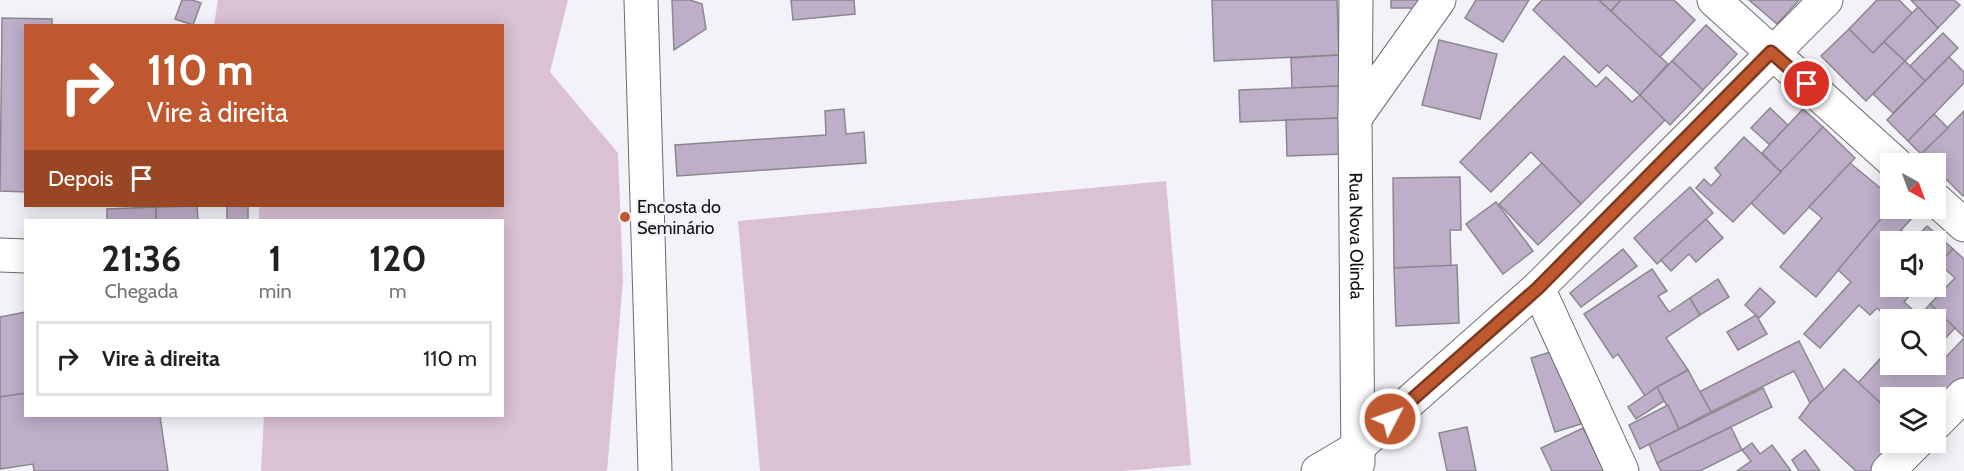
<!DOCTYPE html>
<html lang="pt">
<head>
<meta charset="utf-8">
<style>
  body { margin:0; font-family:Cabin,sans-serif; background:#f2f2f2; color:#202124; height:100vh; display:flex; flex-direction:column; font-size:22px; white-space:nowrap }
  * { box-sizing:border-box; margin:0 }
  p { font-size:20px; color:#757577 }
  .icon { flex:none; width:33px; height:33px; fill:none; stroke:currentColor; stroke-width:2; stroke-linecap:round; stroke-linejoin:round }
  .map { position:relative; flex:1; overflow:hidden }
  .drawer { position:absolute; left:24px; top:219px; width:480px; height:198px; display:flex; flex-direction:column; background:#fff; border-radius:0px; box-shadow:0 3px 15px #0003 }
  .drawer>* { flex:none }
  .top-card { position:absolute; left:24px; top:24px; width:480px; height:183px; border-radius:0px; box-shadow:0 3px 15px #0003; background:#bf582e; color:#fff; overflow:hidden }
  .needle { width:39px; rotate:139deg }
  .fabs { position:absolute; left:1880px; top:153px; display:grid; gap:12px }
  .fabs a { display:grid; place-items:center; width:66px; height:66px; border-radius:0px; background:#fff; box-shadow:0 3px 15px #0003; font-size:30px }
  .pin { position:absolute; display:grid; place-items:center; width:51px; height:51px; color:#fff; margin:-26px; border:3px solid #fff; border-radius:50%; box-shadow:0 2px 6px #0007 }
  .me { position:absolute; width:66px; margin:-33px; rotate:49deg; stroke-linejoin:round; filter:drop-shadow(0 0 4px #0008) }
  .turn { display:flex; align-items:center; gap:21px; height:126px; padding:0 24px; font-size:27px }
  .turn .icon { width:78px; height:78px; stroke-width:2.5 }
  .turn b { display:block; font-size:42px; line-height:51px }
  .then { display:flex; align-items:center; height:57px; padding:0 24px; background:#0003; gap:12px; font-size:22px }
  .eta { display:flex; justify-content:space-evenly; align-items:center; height:102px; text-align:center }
  .eta b { font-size:36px; font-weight:700; line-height:42px }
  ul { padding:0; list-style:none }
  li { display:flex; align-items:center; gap:18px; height:75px; margin:0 12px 9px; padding:0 12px; border:3px solid #e0e0e0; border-radius:0px }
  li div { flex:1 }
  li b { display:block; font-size:22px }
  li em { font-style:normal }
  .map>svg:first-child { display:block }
  .green { fill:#dac1d4 }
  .building { fill:#beaeca; stroke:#8b888d; stroke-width:1.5 }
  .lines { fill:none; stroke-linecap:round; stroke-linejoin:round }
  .minor-casing { stroke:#6b6b70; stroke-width:35 }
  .minor { stroke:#fff; stroke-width:33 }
  .route-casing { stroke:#7c391e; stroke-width:15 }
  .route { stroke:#bf582e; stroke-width:10 }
  .poi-dot { fill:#bf582e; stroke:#f2f2f8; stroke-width:2 }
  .labels { text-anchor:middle; stroke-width:4.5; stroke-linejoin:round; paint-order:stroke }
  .poi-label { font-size:18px; fill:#111113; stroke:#f2f2f8; text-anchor:start }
  .street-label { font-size:18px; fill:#111113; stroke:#f2f2f8 }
</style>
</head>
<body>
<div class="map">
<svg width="1964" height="471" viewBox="0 0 1964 471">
  <rect width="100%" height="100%" fill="#f2f2f8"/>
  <g class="green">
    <polygon points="218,0 568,0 550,72 618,153 623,280 607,471 261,471 264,416 502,416 502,220 259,220 259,206 502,206 502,26 214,25"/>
    <polygon points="1166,181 1191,465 1124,471 760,471 738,221"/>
  </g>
  <g class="building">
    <polygon points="182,0 192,0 201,3 193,25 175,19"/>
    <polygon points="672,0 690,0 702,4 706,29 674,50"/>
    <polygon points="791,0 854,0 855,14 793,20"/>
    <polygon points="1212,0 1337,0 1339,55 1214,61"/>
    <polygon points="1391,0 1432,0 1431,8 1391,8"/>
    <polygon points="1476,0 1529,0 1503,42 1465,18"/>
    <polygon points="1542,0 1599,0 1668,64 1640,95 1607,65 1599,73 1533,10"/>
    <polygon points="1599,0 1621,0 1611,11"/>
    <polygon points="1621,0 1674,0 1695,20 1660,57 1611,11"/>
    <polygon points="1749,0 1799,0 1777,24"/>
    <polygon points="1877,0 1899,0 1912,13 1873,53 1849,29"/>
    <polygon points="1911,0 1954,0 1960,5 1938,28"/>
    <polygon points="1918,7 1938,28 1905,61 1884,42"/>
    <polygon points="2,18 52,19 52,26 26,26 26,192 0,191"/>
    <polygon points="1706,25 1737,54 1703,90 1672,61"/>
    <polygon points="1849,29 1873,53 1884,42 1905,61 1866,101 1821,56"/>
    <polygon points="1943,33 1958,48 1925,81 1910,66"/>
    <polygon points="1439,40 1497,54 1480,119 1422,105"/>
    <polygon points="1339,55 1340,86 1292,88 1291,58"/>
    <polygon points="1564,56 1596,87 1606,77 1632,102 1640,95 1665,120 1581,204 1531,152 1491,192 1460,162"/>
    <polygon points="1949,57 1964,72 1964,83 1908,141 1887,120"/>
    <polygon points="1672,61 1703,90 1670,125 1640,95"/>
    <polygon points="1905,61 1925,81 1893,113 1873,94"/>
    <polygon points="1340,86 1341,118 1240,122 1239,90"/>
    <polygon points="1770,108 1788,125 1770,145 1751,128"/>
    <polygon points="844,109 846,134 864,132 866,163 677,176 675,145 826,135 825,111"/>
    <polygon points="1803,109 1823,127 1781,172 1762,153"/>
    <polygon points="1964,111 1964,195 1963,196 1935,168 1935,164 1931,164 1921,154"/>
    <polygon points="1934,114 1948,128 1921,154 1908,141"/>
    <polygon points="1341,118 1343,154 1287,156 1286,120"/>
    <polygon points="1823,127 1855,158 1784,234 1751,203"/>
    <polygon points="1744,137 1781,172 1733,222 1696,188 1704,179 1711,186 1721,175 1715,168"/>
    <polygon points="1542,163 1581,204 1538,245 1499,204"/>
    <polygon points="1850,163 1890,196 1890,208 1816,297 1780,267 1822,218 1809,207"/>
    <polygon points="1460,177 1461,230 1450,230 1451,266 1394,268 1393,178"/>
    <polygon points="1690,187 1713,213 1657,264 1634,238"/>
    <polygon points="1496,202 1533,251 1503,274 1466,224"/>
    <polygon points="197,206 198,220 156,220 156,207"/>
    <rect x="227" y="206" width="21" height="14"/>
    <polygon points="156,207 156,220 107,220 107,209"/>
    <polygon points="1890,208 1905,208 1914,216 1901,230 1913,241 1927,226 1953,249 1935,268 1935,242 1890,242 1890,286 1918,286 1904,302 1913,310 1904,320 1890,320 1877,308 1870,315 1859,305 1820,348 1804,334 1851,282 1838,270"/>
    <polygon points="1706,219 1723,238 1696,262 1689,254 1671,271 1661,260"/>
    <polygon points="1623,249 1637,266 1581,307 1570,293"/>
    <polygon points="1953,249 1964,259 1964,337 1930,304 1955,278 1939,263"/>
    <polygon points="1457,265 1459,323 1396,326 1394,268"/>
    <polygon points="1652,269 1667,291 1658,296 1669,312 1690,298 1700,315 1666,338 1688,370 1657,387 1645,396 1618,354 1613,358 1584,314"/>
    <polygon points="1718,279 1729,297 1700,315 1690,298"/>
    <polygon points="1760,288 1775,302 1759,318 1745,305"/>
    <polygon points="1930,304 1955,328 1936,348 1946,357 1964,338 1964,388 1935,420 1935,398 1890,398 1890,412 1858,383 1890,348 1890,364 1935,364 1935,320 1916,320"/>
    <polygon points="26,312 26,393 0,397 0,317"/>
    <polygon points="1756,315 1767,334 1738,350 1727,332"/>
    <polygon points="1799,341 1824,390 1810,403 1794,371 1711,412 1699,392"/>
    <polygon points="1557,350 1581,424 1555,432 1531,358"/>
    <polygon points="1844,369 1890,412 1890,442 1914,442 1888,471 1856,471 1799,418 1810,403 1824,390"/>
    <polygon points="1688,370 1711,412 1679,429 1657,387"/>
    <polygon points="1657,387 1664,401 1636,419 1628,407"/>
    <polygon points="1763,388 1772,407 1657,463 1649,444"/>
    <polygon points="26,393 26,416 160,416 168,471 34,471 33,464 0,469 0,397"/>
    <polygon points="1668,405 1679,429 1640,449 1629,425"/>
    <polygon points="1467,427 1476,471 1447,471 1439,433"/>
    <polygon points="1731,427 1742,450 1700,471 1661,471 1657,463"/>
    <polygon points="1583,428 1604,471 1552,471 1541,448"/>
    <polygon points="1752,443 1760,454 1772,445 1791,471 1737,471 1751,461 1742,450"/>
    <polygon points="1805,450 1820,471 1799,471 1792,460"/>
  </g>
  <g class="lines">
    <g class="minor-casing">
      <g id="minor">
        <polyline points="641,0 655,471"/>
        <path id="s1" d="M1356,0L1355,118L1358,463"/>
        <polyline points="1714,0 1896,164"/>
        <polyline points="1355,118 1439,0"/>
        <polyline points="1935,199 1964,225"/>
        <polyline points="0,255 26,256"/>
        <polyline points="1538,288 1622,471"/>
        <polyline points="1935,424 1964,395"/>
        <polyline points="1318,471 1357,448 1538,288 1826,0"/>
        <polyline points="1888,471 1917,442"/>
      </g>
    </g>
    <use href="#minor" class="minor"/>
  </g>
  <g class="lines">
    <g class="route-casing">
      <polyline id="route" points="1390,419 1538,288 1771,52 1807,84"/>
    </g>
    <use href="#route" class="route"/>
  </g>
  <circle class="poi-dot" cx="625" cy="217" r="6"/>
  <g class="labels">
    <g class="poi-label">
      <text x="637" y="213">Encosta do<tspan x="637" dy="21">Seminário</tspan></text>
    </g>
    <g class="street-label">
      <text dy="6" stroke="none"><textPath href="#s1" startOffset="236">Rua Nova Olinda</textPath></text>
    </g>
  </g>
</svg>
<div class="fabs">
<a><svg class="needle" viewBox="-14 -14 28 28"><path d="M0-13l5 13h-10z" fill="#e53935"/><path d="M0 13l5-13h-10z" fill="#757577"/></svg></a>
<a><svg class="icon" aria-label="sound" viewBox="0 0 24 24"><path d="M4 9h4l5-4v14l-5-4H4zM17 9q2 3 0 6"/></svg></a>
<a><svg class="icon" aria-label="search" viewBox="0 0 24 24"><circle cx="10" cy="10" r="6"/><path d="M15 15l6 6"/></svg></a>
<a><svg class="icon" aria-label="layers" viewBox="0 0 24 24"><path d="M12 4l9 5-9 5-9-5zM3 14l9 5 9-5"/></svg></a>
</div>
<div class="pin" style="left:1807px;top:84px;background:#d93025"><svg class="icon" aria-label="arrive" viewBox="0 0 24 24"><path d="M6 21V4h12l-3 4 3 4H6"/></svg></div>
<svg class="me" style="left:1390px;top:419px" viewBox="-20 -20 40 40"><circle r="17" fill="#bf582e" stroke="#fff" stroke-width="3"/><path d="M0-11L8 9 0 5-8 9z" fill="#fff"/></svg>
<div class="top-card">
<div class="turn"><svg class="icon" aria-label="right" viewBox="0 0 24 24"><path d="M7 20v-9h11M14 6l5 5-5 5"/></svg><div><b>110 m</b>Vire à direita</div></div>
<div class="then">Depois<svg class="icon" aria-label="arrive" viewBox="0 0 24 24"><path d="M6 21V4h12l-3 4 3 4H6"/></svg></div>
</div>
<section class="drawer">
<div class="eta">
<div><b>21:36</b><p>Chegada</p></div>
<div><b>1</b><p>min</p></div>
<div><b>120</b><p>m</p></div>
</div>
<ul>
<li><svg class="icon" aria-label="right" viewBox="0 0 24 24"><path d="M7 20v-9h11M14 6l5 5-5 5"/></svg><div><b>Vire à direita</b></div><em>110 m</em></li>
</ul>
</section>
</div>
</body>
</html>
